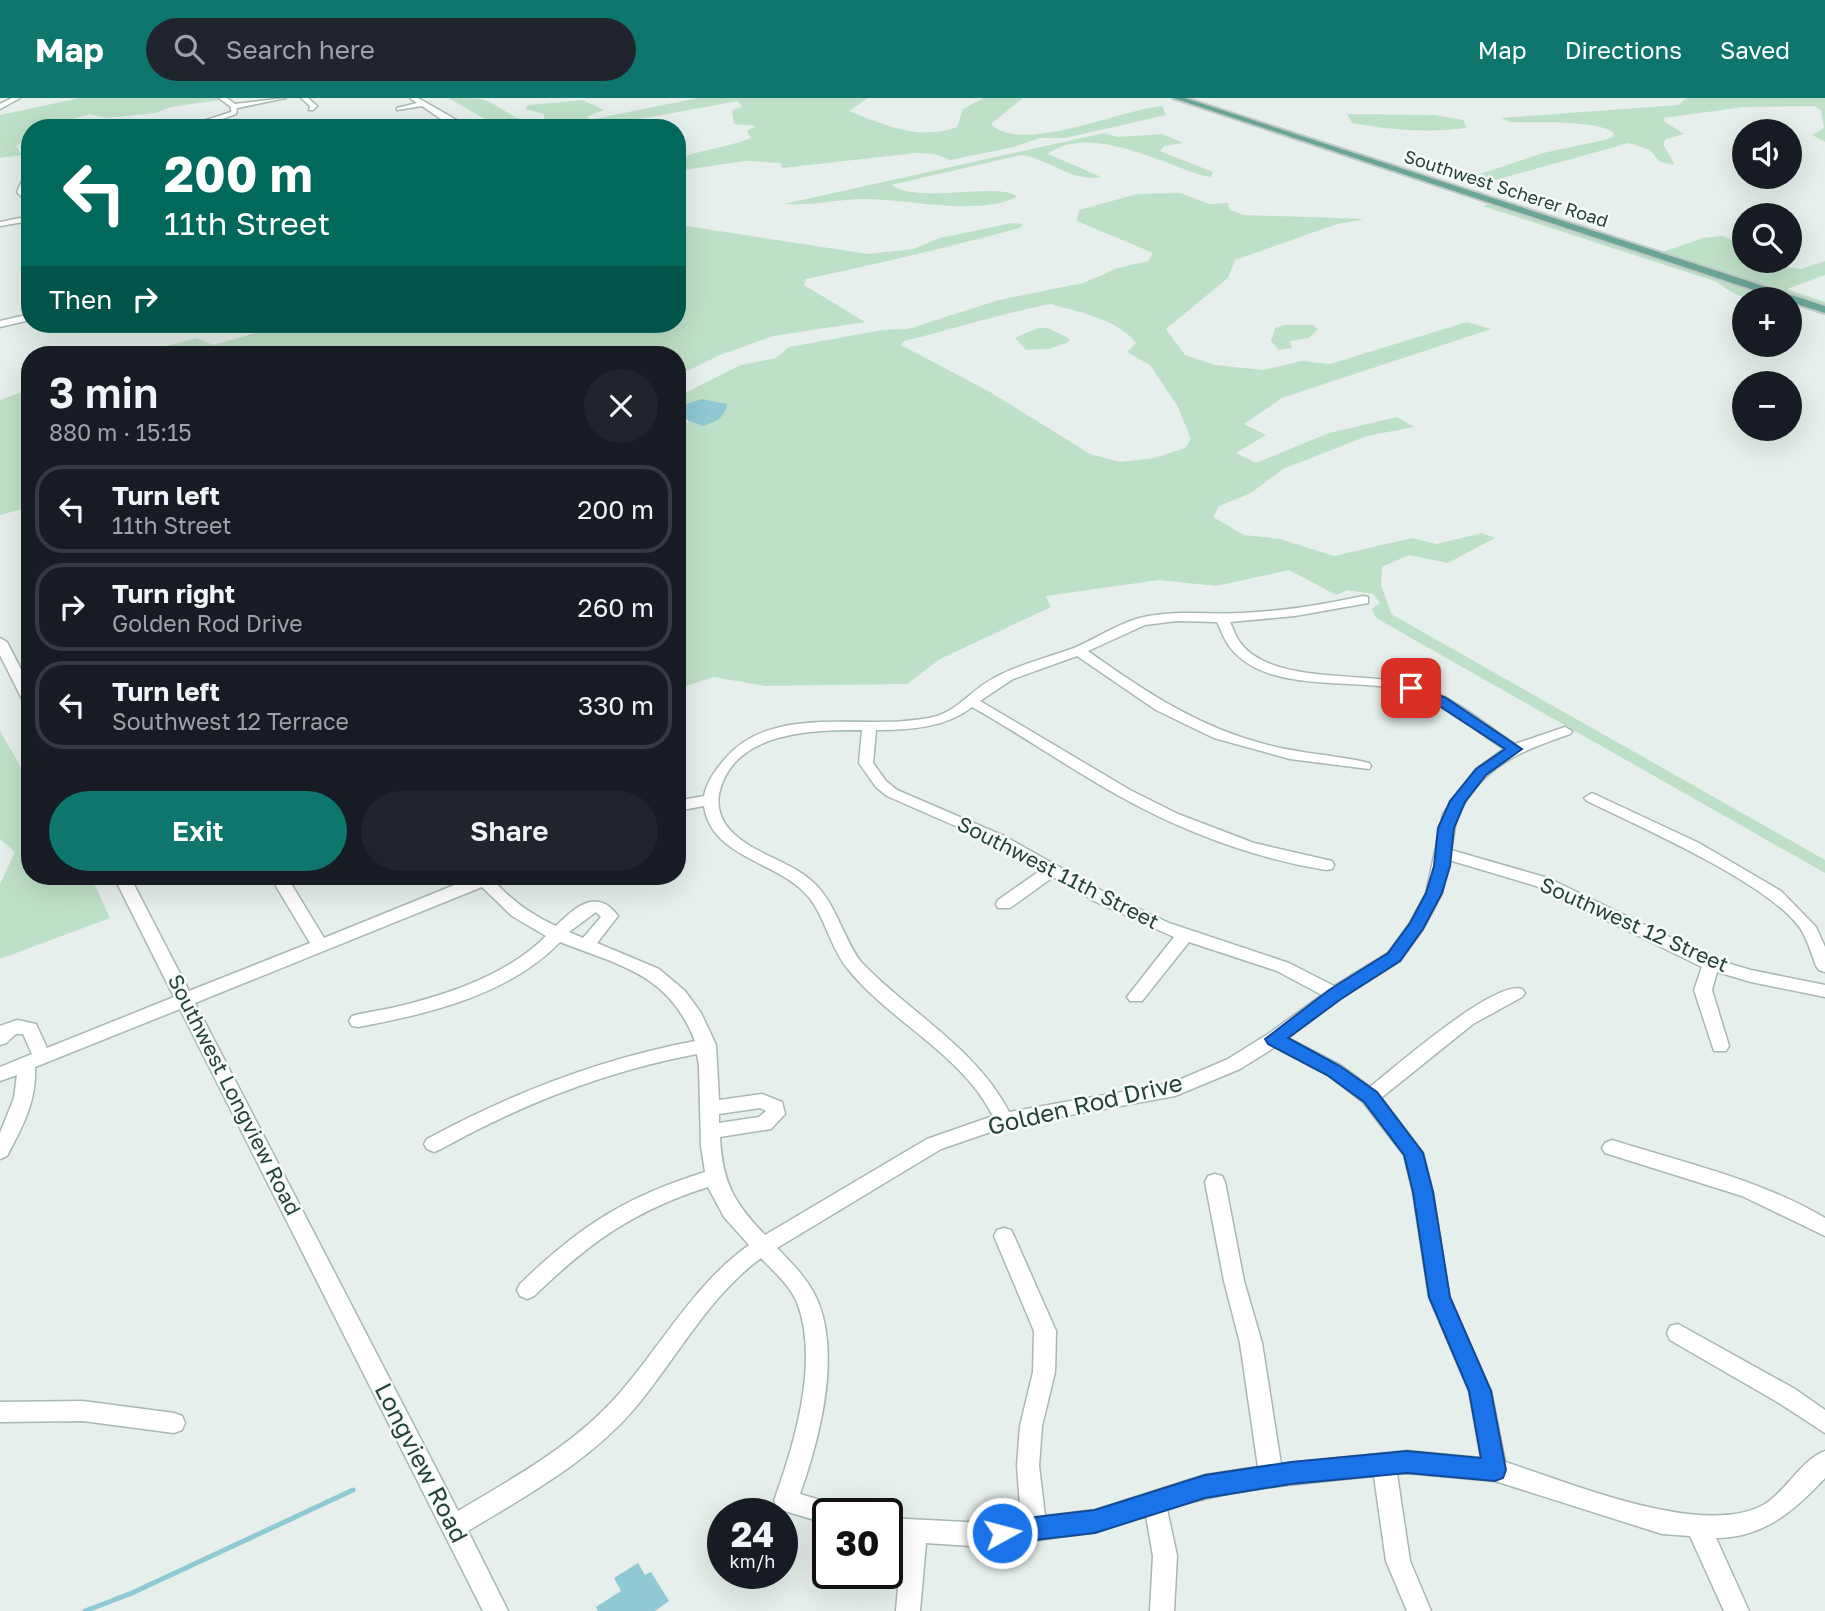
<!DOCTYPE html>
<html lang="en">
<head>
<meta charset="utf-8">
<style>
  body { margin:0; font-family:"Golos Text",sans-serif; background:#20242c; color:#f1f3f6; height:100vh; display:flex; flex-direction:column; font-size:26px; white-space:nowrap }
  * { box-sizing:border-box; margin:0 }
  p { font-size:23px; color:#9ea1a6 }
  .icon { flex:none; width:38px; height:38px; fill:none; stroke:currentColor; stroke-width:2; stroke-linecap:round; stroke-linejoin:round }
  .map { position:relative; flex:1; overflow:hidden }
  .details { position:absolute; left:21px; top:248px; width:665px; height:539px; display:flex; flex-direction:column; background:#171b24; border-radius:28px; box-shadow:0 7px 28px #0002 }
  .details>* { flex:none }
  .top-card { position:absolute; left:21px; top:21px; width:665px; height:214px; border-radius:28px; box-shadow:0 7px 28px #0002; background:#00695c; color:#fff; overflow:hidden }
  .tools { position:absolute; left:1732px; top:21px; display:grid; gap:14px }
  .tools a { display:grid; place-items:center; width:70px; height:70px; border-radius:50%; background:#171b24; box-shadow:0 7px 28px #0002; font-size:35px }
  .speed { position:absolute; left:707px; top:1400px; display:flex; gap:14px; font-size:35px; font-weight:700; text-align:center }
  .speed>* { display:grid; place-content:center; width:91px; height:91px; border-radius:50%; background:#171b24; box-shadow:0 7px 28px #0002; line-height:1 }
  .speed small { font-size:18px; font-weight:400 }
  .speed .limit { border:4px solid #111; border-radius:10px; background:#fff; color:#111 }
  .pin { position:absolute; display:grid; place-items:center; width:60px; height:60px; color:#fff; margin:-30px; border-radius:14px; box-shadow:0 4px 10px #0006 }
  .me { position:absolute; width:77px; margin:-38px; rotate:83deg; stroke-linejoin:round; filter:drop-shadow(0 0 5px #0008) }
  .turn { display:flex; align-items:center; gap:24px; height:147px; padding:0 28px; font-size:32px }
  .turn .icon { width:91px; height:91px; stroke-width:2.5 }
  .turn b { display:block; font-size:49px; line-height:60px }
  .then { display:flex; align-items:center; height:66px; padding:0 28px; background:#0003; gap:14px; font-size:26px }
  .round { display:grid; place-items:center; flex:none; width:74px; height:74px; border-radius:37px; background:#20242c }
  .overview { display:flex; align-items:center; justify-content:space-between; height:119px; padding:0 28px }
  h1 { font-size:42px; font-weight:600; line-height:52px }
  .cta { display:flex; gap:14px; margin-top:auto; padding:14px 28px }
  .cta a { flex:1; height:80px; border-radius:42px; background:#0f766e; color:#fff; font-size:28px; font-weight:600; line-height:80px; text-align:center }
  .cta a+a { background:#20242c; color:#f1f3f6 }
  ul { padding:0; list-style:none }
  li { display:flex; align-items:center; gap:21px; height:88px; margin:0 14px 10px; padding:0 14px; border:4px solid #363941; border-radius:28px }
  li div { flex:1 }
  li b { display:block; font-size:26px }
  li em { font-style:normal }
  header { display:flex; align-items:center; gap:42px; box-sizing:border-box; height:98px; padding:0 35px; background:#0f766e; color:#fff }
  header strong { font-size:33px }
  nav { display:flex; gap:38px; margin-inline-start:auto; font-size:24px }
  .search { width:490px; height:63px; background:#20242c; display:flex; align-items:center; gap:18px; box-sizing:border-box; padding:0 24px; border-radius:38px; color:#9ea1a6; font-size:26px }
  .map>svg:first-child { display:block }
  .green { fill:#bfe0c8; fill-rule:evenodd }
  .water { fill:#8ec9d4 }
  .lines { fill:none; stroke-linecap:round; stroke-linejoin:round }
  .stream { stroke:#8ec9d4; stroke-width:5 }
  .minor-casing { stroke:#a8b8b2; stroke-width:3 }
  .major-casing { stroke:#c2cac8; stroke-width:4 }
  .minor { fill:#fff; fill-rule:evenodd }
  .major { fill:#6aa596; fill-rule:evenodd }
  .route { fill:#1a73e8; stroke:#114b97; stroke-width:2 }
  .labels { text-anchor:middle; stroke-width:5; stroke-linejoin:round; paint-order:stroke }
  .far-street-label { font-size:18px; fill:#24423a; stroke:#f7fbf9 }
  .street-label { font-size:21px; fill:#24423a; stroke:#f7fbf9 }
  .near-street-label { font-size:24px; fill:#24423a; stroke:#f7fbf9 }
</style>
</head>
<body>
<header>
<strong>Map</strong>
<div class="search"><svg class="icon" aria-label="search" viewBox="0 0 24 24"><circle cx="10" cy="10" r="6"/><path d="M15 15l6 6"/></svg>Search here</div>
<nav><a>Map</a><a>Directions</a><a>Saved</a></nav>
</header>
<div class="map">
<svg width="1825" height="1513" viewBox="0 0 1825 1513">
  <rect width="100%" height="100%" fill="#e6efeb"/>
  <g class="green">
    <polygon points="80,0 218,0 221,2 171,9 155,15 106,20 90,16 43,30 30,30 30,37 16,48 22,57 0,60 0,17"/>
    <path d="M448,0C458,0 473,0 482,1C505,8 517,30 544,21V16L525,11L528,7L583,2L604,12L588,18L589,22L698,0H868L849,13C885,27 918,43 957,29L963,11L983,0H1023L991,26C1022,57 1122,11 1162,8L1166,17L1065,40H1040L1014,49L950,62L934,56L916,55L782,70L780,65L745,63L677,73V62C701,51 727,50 751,40L747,33L756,28L734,26L732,12L742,9L738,3L623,24L637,30H501Z"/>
    <path d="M1686,0H1825V44L1812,37L1824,30L1821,12L1814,8L1743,9L1664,20L1665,24L1684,36L1666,41L1663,46L1675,67L1660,64L1650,52L1629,45L1484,85L1462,82L1543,55L1604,42L1613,39L1614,35C1596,21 1535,25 1510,24L1501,20L1679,7Z"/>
    <path d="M1347,16L1435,17L1463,22L1467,30C1428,35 1390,32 1352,25Z"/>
    <path d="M1104,35L1118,39L1162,36L1183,45L1164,48L1160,53L1213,74L1211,79L1200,77C1159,63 1086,26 1048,56L1101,79C1071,85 1049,60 1021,57L891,87C922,107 1000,83 1017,99C976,119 906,100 860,101C835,102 809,108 784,106Z"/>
    <path d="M1181,95L1209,106L1228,105L1230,112L1244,117L1364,121L1334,127L1235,162L1228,180L1166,231L1185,257L1215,267L1263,272L1302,263L1330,266L1467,224L1491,231L1282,300L1244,326L1266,337L1236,355L1256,365L1329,335L1397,319L1414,329L1367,338L1283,371L1251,395L1219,408L1213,419L1244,437L1280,441L1334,458L1412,440L1437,446L1482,435L1495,440L1448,465L1409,457L1382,469L1381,486L1391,516L1825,762V775L1376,520L1372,511L1380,505L1373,496L1347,492L1336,497L1289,472L1216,488L1159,482L1046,498L1051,509L940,561L907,586L765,588L714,579L677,591V318L688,325L686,304L677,309V299L741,267L776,260L789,249L882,232L908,231L999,202L1083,185L1118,170L1148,163L1153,155L1077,123L1079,112L1137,96ZM1051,206C1078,214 1118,221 1136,245L1127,254L1150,267L1177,307L1191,341L1185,350L1155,360L1120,364L1090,356L990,294L901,247L904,243C954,231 1001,215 1051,206Z"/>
    <path d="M1490,106L1783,201C1754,201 1741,204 1717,184L1483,108Z"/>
    <path d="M1012,125L1023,126L1020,130C949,149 877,166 806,181L804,187L865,224L773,238L720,257L677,278V257H131L197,240L213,247L289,226H677V137L686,128L868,156L913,151L940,140Z"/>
    <polygon points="1722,138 1740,145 1745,163 1801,171 1825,163 1825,177 1787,191 1825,204 1825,210 1640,152 1665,153 1703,140"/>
    <polygon points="1284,227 1313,227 1318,231 1309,240 1290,243 1292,250 1279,252 1271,243 1275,230"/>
    <polygon points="1038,230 1048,230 1070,241 1067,245 1048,251 1026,252 1015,240"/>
    <polygon points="30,291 30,409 0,417 0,302"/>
    <polygon points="0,633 30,685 30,779 91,779 110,820 0,861 0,786 15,754 0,741"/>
  </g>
  <g class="water">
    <path d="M702,301L727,306C725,320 715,324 703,328L677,318V309Z"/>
    <polygon points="638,1465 645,1477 651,1474 669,1503 655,1513 598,1513 596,1509 621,1493 614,1480"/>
  </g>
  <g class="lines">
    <polyline class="stream" points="85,1513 132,1495 353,1392"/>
    <g class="minor-casing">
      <g id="minor">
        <polygon points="12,0 20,0 0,11 0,6"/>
        <polygon points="219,0 227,0 235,6 286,0 237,10 236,16 197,30 96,30 130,24 188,28 231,14 231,9"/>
        <polygon points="301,0 308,0 317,8 313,12 309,12 310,8"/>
        <polygon points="410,0 418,0 460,24 462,30 454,30 422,8 397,12 397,10 417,5"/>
        <polygon points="22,83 29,85 25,94 30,100 30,107 17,94"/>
        <polygon points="30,118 30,123 0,128 0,124"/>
        <polygon points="30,216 30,222 0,229 0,223"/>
        <path d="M1363,498L1368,499V505L1295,518L1230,524C1233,530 1235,537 1239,543C1271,589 1369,572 1418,588C1454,599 1484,626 1515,646L1565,629L1572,633L1570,636C1522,653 1484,666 1459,715C1454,725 1454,740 1451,752L1548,780L1717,862L1751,872L1825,887V899L1751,884L1717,874L1712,892L1729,948L1726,953H1714L1694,892L1702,869L1536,788L1449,762L1442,795L1423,831L1400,863L1341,900L1288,940L1340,967L1370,989C1395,969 1494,882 1522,891L1525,895L1522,899L1473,926L1381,1000L1423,1055L1433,1095L1449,1199L1491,1293L1505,1364C1569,1384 1703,1442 1765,1406C1787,1392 1801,1362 1825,1353V1380C1794,1413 1763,1440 1716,1440L1749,1513H1724L1690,1438L1662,1436L1495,1383L1407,1375L1397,1376L1410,1463L1431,1513H1407L1386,1463L1374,1378C1305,1385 1234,1390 1167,1411L1177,1458L1174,1513H1150L1153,1458L1146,1418L1095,1434L986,1449L926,1445L920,1513H896L902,1443H887V1420L986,1425L1021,1421L1017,1368L1020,1328L1033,1274L1034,1233L994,1138L997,1132L1004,1130L1011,1132L1014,1138L1056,1233L1055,1274L1042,1328L1039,1368L1045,1418L1095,1412L1205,1377L1258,1369L1240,1245L1224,1183L1205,1084L1208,1078L1215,1076L1222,1078L1225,1084L1244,1183L1262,1245L1281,1366L1407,1353L1481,1360L1469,1293L1429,1199L1413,1095L1404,1057L1363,1004L1328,977L1275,949L1240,971L1175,998L1005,1029L941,1051L777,1150C793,1166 810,1183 819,1206C840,1262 819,1342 800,1396L840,1408L844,1416H828V1426L778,1411L774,1403C794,1347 819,1266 798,1207C792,1189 774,1174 761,1160C708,1199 677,1260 635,1310C589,1364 527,1397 468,1433L508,1513H483L180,911L35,969C37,1002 22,1030 7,1058L0,1061V1035L14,1000L17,977L0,983V969L32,956L23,936H16L6,945L0,947V928L17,922L36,926L47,950L174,899L114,779H130L189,893L310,845L276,788L278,784H290L324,840L474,779H500L495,784C512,803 532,817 556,828C575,809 597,789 618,818L597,845L659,871L685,893L701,915L716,947L719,1002L762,996L782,1004L785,1016L771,1031L720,1039C722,1084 734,1105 765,1137L927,1041L993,1018C961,955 890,924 847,870C828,846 824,812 802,792C771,763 711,757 704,708L677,713V703L704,698C707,683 715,673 724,662C775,601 870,636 937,618C959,611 974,590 994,580C1019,566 1047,560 1074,550C1095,541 1114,528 1136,521C1170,511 1207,517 1242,515C1283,513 1323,507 1363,498ZM1177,523L1217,524C1221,532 1224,541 1229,548C1266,598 1354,578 1407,593C1443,604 1473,631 1504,651L1476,671L1443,716L1426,795L1410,825L1388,855L1334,888L1289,865L1169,825L1108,796L1004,738L897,692L886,683L873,665L876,632C909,632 945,630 972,609C1022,637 1069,670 1119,698C1184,734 1253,760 1326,772L1332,771L1334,767L1332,763L1254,745L1178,716L1130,692L980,603L1013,581L1077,558L1156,612L1214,640L1290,661L1369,671L1371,668L1369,665C1336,657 1302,656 1268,647C1200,630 1145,594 1088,553L1145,527ZM862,632L859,665L876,689L887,698L992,744L1041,772L998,802L996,806L998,810H1010L1053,779L1096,804L1174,839L1130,895L1127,899L1130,903H1142L1189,844L1277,873L1322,897L1268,936L1228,961L1172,985L1009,1014C977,951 909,914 861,864C843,840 837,808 815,786C791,762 753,757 730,732C720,721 716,707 720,692C736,633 813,632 862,632ZM482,789L512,818L546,838C508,876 452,895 400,908C384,912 367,914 352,918L349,923L352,928L358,929C428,916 509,897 560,844C621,868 669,876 695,943C600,961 512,995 427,1041L424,1046L427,1051L434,1054L441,1051C522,1006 606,973 697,956L699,968L701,1048L705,1074C625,1099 580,1128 520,1186L517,1192L520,1198L527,1201L534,1198C590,1144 633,1113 708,1089L724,1119L749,1147C694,1186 662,1247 618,1297C574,1347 515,1379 458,1413L195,905ZM596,814L601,819L583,840L569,834ZM760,1010L766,1013L759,1019L719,1025V1016Z"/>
        <polygon points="0,540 7,544 30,589 30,607 23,603 0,557"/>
        <path d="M1592,695L1699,745L1781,793L1816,829L1825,849V874L1819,872L1816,868C1812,857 1808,844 1802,833C1774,787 1638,728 1587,703L1584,700Z"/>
        <path d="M1612,1042C1684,1065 1759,1081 1825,1120V1138L1742,1098L1605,1055L1602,1050L1605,1045Z"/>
        <polygon points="1678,1226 1795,1291 1825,1312 1825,1335 1779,1305 1670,1242 1667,1235 1670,1228"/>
        <polygon points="83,1303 174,1315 182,1318 185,1325 182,1332 174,1335 83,1323 0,1324 0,1304"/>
      </g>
    </g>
    <g class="major-casing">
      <polygon id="major" points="1173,0 1185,0 1825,208 1825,215 1790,204 1790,201 1781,201"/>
    </g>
    <use href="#minor" class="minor"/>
    <use href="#major" class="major"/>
  </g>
  <polygon class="route" points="1411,586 1446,600 1522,651 1486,677 1465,704 1454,730 1450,768 1442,795 1423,831 1400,863 1341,901 1288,940 1340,968 1377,994 1423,1055 1433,1094 1450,1199 1491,1293 1506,1372 1503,1380 1495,1383 1407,1375 1291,1386 1205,1400 1095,1435 1002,1446 993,1443 990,1435 993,1427 1002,1423 1095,1412 1205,1377 1291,1364 1407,1353 1481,1360 1469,1293 1429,1199 1413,1094 1404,1057 1364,1004 1327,977 1268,946 1265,941 1329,892 1388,855 1410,825 1426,795 1434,768 1438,730 1450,703 1476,671 1505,651 1436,606 1406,593 1404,590"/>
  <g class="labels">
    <g class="far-street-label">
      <text transform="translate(1506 91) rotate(18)" y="6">Southwest Scherer Road</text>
    </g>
    <g class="street-label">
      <text transform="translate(1058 775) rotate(27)" y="7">Southwest 11th Street</text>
      <text transform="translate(1634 827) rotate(24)" y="7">Southwest 12 Street</text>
      <text transform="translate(234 997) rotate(63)" y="7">Southwest Longview Road</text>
    </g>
    <g class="near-street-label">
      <text transform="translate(1085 1007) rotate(-13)" y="8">Golden Rod Drive</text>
      <text transform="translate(421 1365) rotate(63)" y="8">Longview Road</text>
    </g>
  </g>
</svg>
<div class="tools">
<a><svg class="icon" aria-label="sound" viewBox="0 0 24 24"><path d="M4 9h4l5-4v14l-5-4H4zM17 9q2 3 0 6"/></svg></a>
<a><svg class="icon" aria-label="search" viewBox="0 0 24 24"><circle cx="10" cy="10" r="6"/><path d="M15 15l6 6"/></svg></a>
<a>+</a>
<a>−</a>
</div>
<div class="speed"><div>24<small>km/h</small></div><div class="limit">30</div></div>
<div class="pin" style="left:1411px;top:590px;background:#d93025"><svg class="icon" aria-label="arrive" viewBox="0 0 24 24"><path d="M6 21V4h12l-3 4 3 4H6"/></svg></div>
<svg class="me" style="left:1002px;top:1435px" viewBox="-20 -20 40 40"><circle r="17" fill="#1a73e8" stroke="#fff" stroke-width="3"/><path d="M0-11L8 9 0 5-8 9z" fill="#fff"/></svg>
<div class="top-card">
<div class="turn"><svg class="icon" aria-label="left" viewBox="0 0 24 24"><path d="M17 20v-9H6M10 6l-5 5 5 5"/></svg><div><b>200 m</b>11th Street</div></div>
<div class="then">Then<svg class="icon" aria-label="right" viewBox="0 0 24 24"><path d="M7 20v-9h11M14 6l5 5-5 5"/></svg></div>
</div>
<section class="details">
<div class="overview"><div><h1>3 min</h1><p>880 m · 15:15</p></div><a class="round"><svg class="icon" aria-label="close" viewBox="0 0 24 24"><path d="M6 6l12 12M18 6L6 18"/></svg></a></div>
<ul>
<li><svg class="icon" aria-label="left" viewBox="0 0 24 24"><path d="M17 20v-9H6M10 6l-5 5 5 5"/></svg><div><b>Turn left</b><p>11th Street</p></div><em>200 m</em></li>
<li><svg class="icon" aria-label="right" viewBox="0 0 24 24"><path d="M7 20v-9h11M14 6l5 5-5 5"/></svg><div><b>Turn right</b><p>Golden Rod Drive</p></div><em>260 m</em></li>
<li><svg class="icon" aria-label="left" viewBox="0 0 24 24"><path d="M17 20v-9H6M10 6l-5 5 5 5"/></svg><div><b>Turn left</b><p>Southwest 12 Terrace</p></div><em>330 m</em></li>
</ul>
<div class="cta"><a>Exit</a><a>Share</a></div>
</section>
</div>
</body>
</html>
